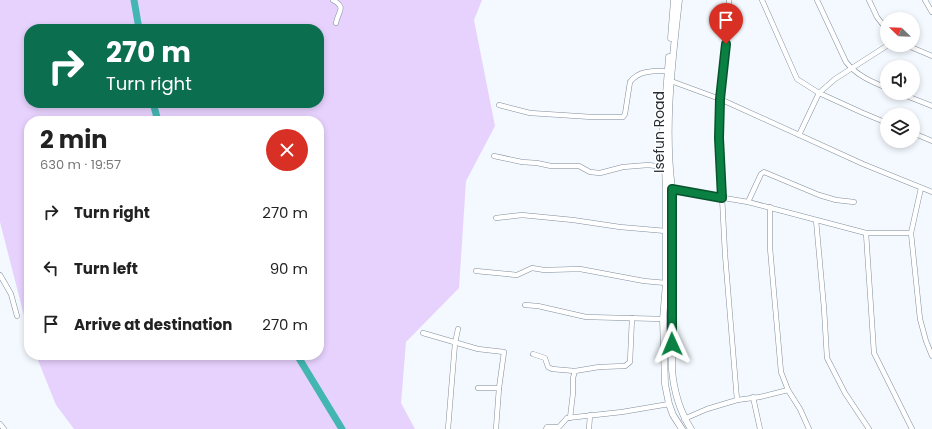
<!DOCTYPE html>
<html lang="en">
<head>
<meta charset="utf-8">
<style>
  body { margin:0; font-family:Poppins,sans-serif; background:#f2f2f2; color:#222; height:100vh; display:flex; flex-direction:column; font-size:15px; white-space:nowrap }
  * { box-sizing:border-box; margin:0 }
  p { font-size:13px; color:#767676 }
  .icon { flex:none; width:22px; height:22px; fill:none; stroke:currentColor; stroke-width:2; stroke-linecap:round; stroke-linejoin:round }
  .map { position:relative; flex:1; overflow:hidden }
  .sheet { position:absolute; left:24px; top:116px; width:300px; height:244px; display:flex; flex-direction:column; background:#fff; border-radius:16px; box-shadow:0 2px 6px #0003 }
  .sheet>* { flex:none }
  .top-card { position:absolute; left:24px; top:24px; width:300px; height:84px; border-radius:16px; box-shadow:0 2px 6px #0003; background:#0b6e4f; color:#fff; overflow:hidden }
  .needle { width:26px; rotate:293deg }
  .controls { position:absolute; left:880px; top:12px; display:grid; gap:8px }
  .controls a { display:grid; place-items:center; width:40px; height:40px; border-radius:50%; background:#fff; box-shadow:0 2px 6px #0003; font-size:20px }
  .pin { position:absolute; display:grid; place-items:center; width:34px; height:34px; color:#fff; margin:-41px -17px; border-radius:50% 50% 50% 0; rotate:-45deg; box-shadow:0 0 4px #0007 }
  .pin .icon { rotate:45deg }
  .me { position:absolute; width:44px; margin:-22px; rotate:359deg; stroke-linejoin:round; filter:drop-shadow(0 0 3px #0008) }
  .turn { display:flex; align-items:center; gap:14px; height:84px; padding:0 16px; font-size:18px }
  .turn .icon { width:52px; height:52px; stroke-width:2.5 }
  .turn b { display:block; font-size:28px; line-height:34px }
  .round { display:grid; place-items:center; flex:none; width:42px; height:42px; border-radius:21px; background:#f2f2f2 }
  .overview { display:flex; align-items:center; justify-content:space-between; height:68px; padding:0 16px }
  h1 { font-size:24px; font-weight:700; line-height:30px }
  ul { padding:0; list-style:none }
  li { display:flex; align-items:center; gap:12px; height:56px; padding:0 16px }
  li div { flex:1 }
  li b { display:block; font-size:15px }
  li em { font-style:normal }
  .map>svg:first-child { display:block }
  .green { fill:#e7d2fe; fill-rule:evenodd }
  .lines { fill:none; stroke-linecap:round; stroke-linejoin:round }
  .river { stroke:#43b6b1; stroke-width:7 }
  .street-casing { stroke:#818e9b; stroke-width:5.5 }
  .secondary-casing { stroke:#818e9b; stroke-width:7 }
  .street { stroke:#fff; stroke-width:4.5 }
  .secondary { stroke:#fff; stroke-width:6 }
  .route-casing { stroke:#07532c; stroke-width:10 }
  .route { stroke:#0b8043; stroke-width:7 }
  .labels { text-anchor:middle; stroke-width:3; stroke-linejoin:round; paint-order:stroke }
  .street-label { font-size:14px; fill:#292e34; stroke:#fff }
</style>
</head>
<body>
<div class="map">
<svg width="932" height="429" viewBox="0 0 932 429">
  <rect width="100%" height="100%" fill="#f3f9ff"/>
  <path class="green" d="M0,0H482L474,20L495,126L466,181L459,288L406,342L401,403L415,429H74L56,405L36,355H319V121H29V335L0,222ZM29,29H319V103H29Z"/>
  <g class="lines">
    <g class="river">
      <polyline points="134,0 139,29"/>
      <polyline points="153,103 158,121"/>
      <polyline points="297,355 342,429"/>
    </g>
    <g class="street-casing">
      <g id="street">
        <path d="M333,0C347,8 338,11 336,23"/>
        <polyline points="729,0 728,29 720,99 719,138 725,254 737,400"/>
        <polyline points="762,0 797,79 819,93 863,113 887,123"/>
        <path d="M817,0L846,62C856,75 872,82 887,88"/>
        <polyline points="869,0 877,17 887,30"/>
        <polyline points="925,0 932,12"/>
        <polyline points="906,45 932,56"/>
        <polyline points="671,81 720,99 863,164 932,192"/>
        <polyline points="899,93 932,106"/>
        <path d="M499,105L530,113L592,117H623L625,114L630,82C639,70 654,71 667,71"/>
        <polyline points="913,133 932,141"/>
        <polyline points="799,135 819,93 835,79 888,45"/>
        <polyline points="494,156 522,162 537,163 551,166 579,166 590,172 600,173 623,167 648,165 665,167"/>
        <polyline points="921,188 911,233 920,319 926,341 932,356"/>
        <polyline points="670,189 748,202 866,233 911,233"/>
        <polyline points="748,202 761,174 764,172 819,195 836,200 854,202"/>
        <polyline points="770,207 770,248 781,372 788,390 800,409 809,429"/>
        <polyline points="496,218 522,215 573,220 620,227 666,231"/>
        <polyline points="816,220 824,308 827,358 845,393 869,429"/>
        <polyline points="866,233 874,353 912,429"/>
        <polyline points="476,271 517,275 532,268 544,270 580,269 644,281 666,283"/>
        <polyline points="0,275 11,294 17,316"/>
        <polyline points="525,305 538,306 586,317 663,319"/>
        <polyline points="423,333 478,349 504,352 499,388 496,429"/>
        <polyline points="533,354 545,358 548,367 552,369 575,371 599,367 625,366 630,362 632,318"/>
        <polyline points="478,388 499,388"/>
        <polyline points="753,397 760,429"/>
        <polyline points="570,418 573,393 573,378 575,371"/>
        <polyline points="684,419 707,409 737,400 760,397 788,390"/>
        <polyline points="0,424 4,429"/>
        <polyline points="448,429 455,343 458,329"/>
        <polyline points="546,429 547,427 559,427 567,418 622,412 669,404"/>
        <polyline points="589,429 590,415"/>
      </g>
    </g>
    <g class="secondary-casing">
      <g id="secondary">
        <path d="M679,0C672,63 664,126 672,189V370C674,392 679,410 691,429"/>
        <polyline points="671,38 674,0"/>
        <polyline points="669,57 663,130 666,188 666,283 663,319 665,384 669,404 673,415 682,429"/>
      </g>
    </g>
    <use href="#street" class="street"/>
    <use href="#secondary" class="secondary"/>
  </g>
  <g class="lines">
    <g class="route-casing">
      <polyline id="route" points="672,344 672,189 722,198 719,138 720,99 726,44"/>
    </g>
    <use href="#route" class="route"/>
  </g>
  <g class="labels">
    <g class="street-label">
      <text transform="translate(659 132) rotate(-90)" y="5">Isefun Road</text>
    </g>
  </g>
</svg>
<div class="controls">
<a><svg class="needle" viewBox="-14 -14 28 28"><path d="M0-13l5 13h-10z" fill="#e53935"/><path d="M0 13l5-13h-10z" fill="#767676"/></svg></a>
<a><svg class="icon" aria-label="sound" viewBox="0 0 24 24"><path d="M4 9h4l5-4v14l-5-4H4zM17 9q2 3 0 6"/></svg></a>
<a><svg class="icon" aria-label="layers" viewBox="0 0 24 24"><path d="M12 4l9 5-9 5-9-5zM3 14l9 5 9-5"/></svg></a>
</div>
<div class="pin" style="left:726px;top:44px;background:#d93025"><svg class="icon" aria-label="arrive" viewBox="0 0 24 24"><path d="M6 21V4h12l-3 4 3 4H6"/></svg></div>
<svg class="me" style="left:672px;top:344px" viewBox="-20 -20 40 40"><path d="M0-17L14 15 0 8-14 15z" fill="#0b8043" stroke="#fff" stroke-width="4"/></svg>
<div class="top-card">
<div class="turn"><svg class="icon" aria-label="right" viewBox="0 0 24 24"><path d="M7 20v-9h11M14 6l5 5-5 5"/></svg><div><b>270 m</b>Turn right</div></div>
</div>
<section class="sheet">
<div class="overview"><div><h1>2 min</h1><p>630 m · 19:57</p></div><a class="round" style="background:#d93025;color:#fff"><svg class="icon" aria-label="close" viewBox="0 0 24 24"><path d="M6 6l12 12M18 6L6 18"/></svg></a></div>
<ul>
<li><svg class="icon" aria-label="right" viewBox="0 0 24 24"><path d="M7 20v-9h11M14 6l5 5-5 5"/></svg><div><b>Turn right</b></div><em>270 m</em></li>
<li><svg class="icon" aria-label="left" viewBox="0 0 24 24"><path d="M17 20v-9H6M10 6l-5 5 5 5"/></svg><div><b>Turn left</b></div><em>90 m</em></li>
<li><svg class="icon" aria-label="arrive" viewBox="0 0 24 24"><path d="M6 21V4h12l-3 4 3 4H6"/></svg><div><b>Arrive at destination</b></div><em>270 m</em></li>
</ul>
</section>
</div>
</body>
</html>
